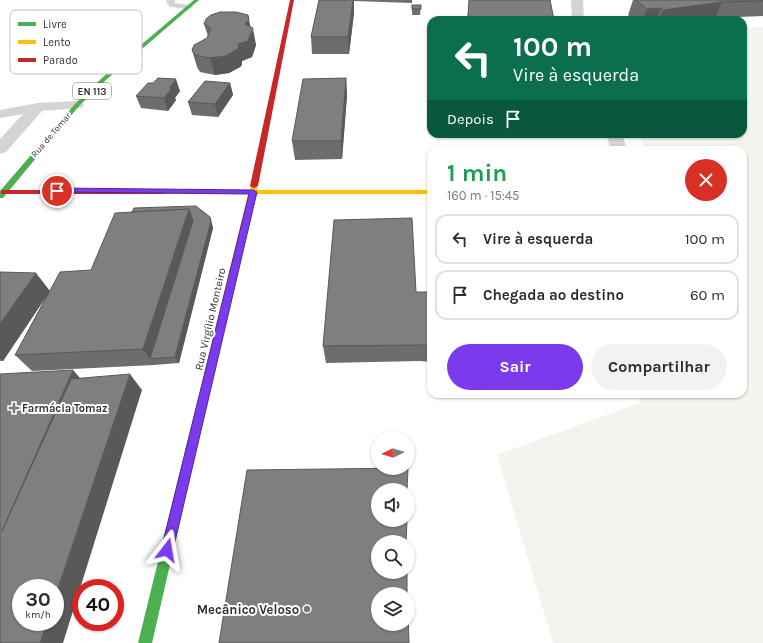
<!DOCTYPE html>
<html lang="pt">
<head>
<meta charset="utf-8">
<style>
  body { margin:0; font-family:Karla,sans-serif; background:#f2f2f3; color:#2b2b33; height:100vh; display:flex; flex-direction:column; font-size:15px; white-space:nowrap }
  * { box-sizing:border-box; margin:0 }
  p { font-size:13px; color:#7c7c81 }
  .icon { flex:none; width:22px; height:22px; fill:none; stroke:currentColor; stroke-width:2; stroke-linecap:round; stroke-linejoin:round }
  .map { position:relative; flex:1; overflow:hidden }
  .sheet { position:absolute; left:427px; top:146px; width:320px; height:252px; display:flex; flex-direction:column; background:#fff; border-radius:12px; box-shadow:0 1px 3px #0004 }
  .sheet>* { flex:none }
  .banner { position:absolute; left:427px; top:16px; width:320px; height:122px; border-radius:12px; box-shadow:0 1px 3px #0004; background:#0b6e4f; color:#fff; overflow:hidden }
  .needle { width:26px; rotate:265deg }
  .tools { position:absolute; left:371px; top:431px; display:grid; gap:8px }
  .tools a { display:grid; place-items:center; width:44px; height:44px; border-radius:50%; background:#fff; box-shadow:0 1px 3px #0004; font-size:20px }
  .speed { position:absolute; left:12px; top:579px; display:flex; gap:8px; font-size:20px; font-weight:700; text-align:center }
  .speed>* { display:grid; place-content:center; width:52px; height:52px; border-radius:50%; background:#fff; box-shadow:0 1px 3px #0004; line-height:1 }
  .speed small { font-size:10px; font-weight:400 }
  .speed .limit { border:6px solid #d22; background:#fff; color:#111 }
  .pin { position:absolute; display:grid; place-items:center; width:34px; height:34px; color:#fff; margin:-17px; border:2px solid #fff; border-radius:50%; box-shadow:0 1px 4px #0007 }
  .me { position:absolute; width:44px; margin:-22px; rotate:14deg; stroke-linejoin:round; filter:drop-shadow(0 0 3px #0008) }
  .turn { display:flex; align-items:center; gap:14px; height:84px; padding:0 20px; font-size:18px }
  .turn .icon { width:52px; height:52px; stroke-width:2.5 }
  .turn b { display:block; font-size:28px; line-height:34px }
  .then { display:flex; align-items:center; height:38px; padding:0 20px; background:#0003; gap:8px; font-size:15px }
  .round { display:grid; place-items:center; flex:none; width:42px; height:42px; border-radius:21px; background:#f2f2f3 }
  .head { display:flex; align-items:center; justify-content:space-between; height:68px; padding:0 20px }
  h1 { font-size:24px; font-weight:700; line-height:30px; color:#1e9e55 }
  .primary-button { display:flex; gap:8px; margin-top:auto; padding:8px 20px }
  .primary-button a { flex:1; height:46px; border-radius:24px; background:#7c3aed; color:#fff; font-size:16px; font-weight:700; line-height:46px; text-align:center }
  .primary-button a+a { background:#f2f2f3; color:#2b2b33 }
  ul { padding:0; list-style:none }
  li { display:flex; align-items:center; gap:12px; height:50px; margin:0 8px 6px; padding:0 12px; border:2px solid #e1e1e2; border-radius:12px }
  li div { flex:1 }
  li b { display:block; font-size:15px }
  li em { font-style:normal }
  .map>svg:first-child { display:block }
  .green { fill:#f1f5ed }
  .lines { fill:none; stroke-linecap:round; stroke-linejoin:round }
  .lane { fill:#d4d4d4; fill-rule:evenodd }
  .street { fill:#d4d4d4; fill-rule:evenodd }
  .fast { fill:#4caf50; fill-rule:evenodd }
  .slow { fill:#ffc107; fill-rule:evenodd }
  .jam { fill:#c62828; fill-rule:evenodd }
  .wall { fill:#6d6d6d }
  .shaded-wall { fill:#595959 }
  .building { fill:#7f7f7f; stroke:#595959 }
  .route { fill:#7c3aed; stroke:#51269a }
  .poi-dot { fill:#787878; stroke:#fff; stroke-width:1.5 }
  .labels { text-anchor:middle; stroke-width:4; stroke-linejoin:round; paint-order:stroke }
  .far-street-label { font-size:9px; fill:#303030; stroke:#fff }
  .shield { fill:#fff; stroke:#6e6e6e; stroke-width:1 }
  .shield-label { font-size:10px; font-weight:bold; fill:#303030 }
  .street-label { font-size:11px; fill:#303030; stroke:#fff }
  .poi-label { font-size:11px; font-weight:bold; fill:#303030; stroke:#fff; text-anchor:start }
  .near-poi-label { font-size:13px; font-weight:bold; fill:#303030; stroke:#fff; text-anchor:end }
  .key { fill:#fff; stroke:#c1c1c1; stroke-width:1 }
  .key-label { font-size:11px; fill:#303030 }
</style>
</head>
<body>
<div class="map">
<svg width="763" height="643" viewBox="0 0 763 643">
  <rect width="100%" height="100%" fill="#fff"/>
  <polygon class="green" points="763,27 763,643 553,643 497,455 639,403 639,394 743,394 743,150 646,150 638,134 743,134 743,70 745,68 743,65 743,28"/>
  <g class="lines">
    <polygon class="lane" points="167,0 175,0 175,3 189,5 193,7 189,9 170,7 166,2"/>
    <g class="street">
      <polygon points="571,0 583,0 584,20 572,20"/>
      <polygon points="77,101 82,102 84,105 82,108 42,111 6,152 0,154 0,139 23,114 0,118 0,110 38,103"/>
      <polygon points="606,134 622,134 627,150 611,150"/>
    </g>
    <g class="fast">
      <polygon points="194,0 199,0 107,79 79,106 3,198 0,198 0,191 75,104 103,77"/>
      <polygon points="202,399 206,400 207,403 152,643 138,643 197,403 198,400"/>
    </g>
    <polygon class="slow" points="251,184 257,184 257,190 431,190 431,194 256,194 207,403 206,406 202,407 198,406 197,403 248,194 164,194 160,192 164,190 250,190"/>
    <g class="jam">
      <polygon points="290,0 294,0 258,186 254,188 250,186"/>
      <polygon points="1,190 164,190 168,192 164,194 1,194"/>
    </g>
  </g>
  <g class="wall">
    <polygon points="319,0 412,0 412,3 354,1 354,13 349,54 312,54 311,37"/>
    <polygon points="469,0 550,0 554,20 467,20"/>
    <polygon points="633,0 763,0 763,16 715,18 702,20 634,20 628,15"/>
    <polygon points="412,5 421,5 420,15 412,15"/>
    <polygon points="204,24 250,27 256,45 252,57 242,61 242,65 240,67 229,73 215,75 200,72 197,67 192,50 207,38 208,36"/>
    <polygon points="346,78 347,95 342,159 295,160 292,141"/>
    <polygon points="230,83 233,95 218,117 192,115 188,102"/>
    <polygon points="180,91 175,98 176,100 168,111 141,108 136,96"/>
    <polygon points="210,217 213,228 179,363 154,365 32,371 15,355 46,297 3,361 0,361 0,272 50,291"/>
    <polygon points="416,292 431,292 431,362 420,361 326,363 323,346"/>
  </g>
  <g class="shaded-wall">
    <polygon points="353,0 354,13 349,54 348,37"/>
    <polygon points="722,2 715,18 702,20 659,20 663,10"/>
    <polygon points="661,8 656,20 643,20 647,9"/>
    <polygon points="249,20 252,33 253,28 256,45 252,57 242,61 242,65 240,67 229,73 215,75 210,58 238,44 245,24"/>
    <polygon points="346,78 347,95 342,159 341,141"/>
    <polygon points="176,79 180,91 175,98 176,100 168,111 164,98 169,88"/>
    <polygon points="230,83 233,95 218,117 215,104"/>
    <polygon points="189,209 196,228 150,359 143,349"/>
    <polygon points="210,217 213,228 179,363 175,357"/>
    <polygon points="36,273 50,291 3,361 0,358 0,324"/>
    <polygon points="73,370 87,386 2,531"/>
    <polygon points="130,374 142,390 63,643 40,643 47,622 55,622 55,597"/>
  </g>
  <g class="building">
    <polygon points="319,0 353,0 348,37 311,37"/>
    <polygon points="469,0 550,0 554,20 468,20"/>
    <polygon points="635,0 763,0 763,1 722,2 663,10 661,8 647,9"/>
    <rect x="412" y="5" width="9" height="4"/>
    <polygon points="220,12 236,12 248,15 249,20 245,24 253,28 248,41 238,44 239,48 236,50 225,56 210,58 195,55 192,50 194,45 207,38 211,28 204,24 206,19 211,15"/>
    <polygon points="158,78 176,79 169,88 172,88 164,98 136,96 148,83 153,83"/>
    <polygon points="346,78 341,141 292,141 303,79"/>
    <polygon points="205,81 230,83 215,104 188,102"/>
    <polygon points="196,206 210,217 211,221 175,357 150,359 193,221 189,209 132,212 134,208"/>
    <polygon points="189,209 143,349 15,355 60,272 91,270 115,213"/>
    <polygon points="412,218 416,292 431,292 431,345 422,345 323,346 334,220"/>
    <polygon points="0,272 36,273 0,324"/>
    <polygon points="73,370 2,531 71,379 130,374 55,597 55,588 21,588 21,622 47,622 40,643 0,643 0,374"/>
    <polygon points="408,468 407,490 378,490 378,520 407,520 406,542 378,542 378,572 407,572 407,594 378,594 378,624 408,624 408,614 409,643 219,643 247,470"/>
  </g>
  <polygon class="route" points="57,188 253,190 257,192 173,550 172,554 167,556 163,554 161,550 249,194 55,192 55,189"/>
  <g class="poi-dot">
    <path d="M12 402h4v4h4v4h-4v4h-4v-4h-4v-4h4z"/>
    <circle cx="307" cy="609" r="4"/>
  </g>
  <g class="labels">
    <g class="far-street-label">
      <text transform="translate(51 135) rotate(-49)" y="3">Rua de Tomar</text>
    </g>
    <rect class="shield" x="73" y="83" width="38" height="16" rx="3"/>
    <g class="shield-label">
      <text x="92" y="95">EN 113</text>
    </g>
    <g class="street-label">
      <text transform="translate(210 319) rotate(-77)" y="4">Rua Virgílio Monteiro</text>
    </g>
    <g class="poi-label">
      <text x="22" y="412">Farmácia Tomaz</text>
    </g>
    <g class="near-poi-label">
      <text x="299" y="614">Mecânico Veloso</text>
    </g>
  </g>
  <rect x="10" y="10" width="132" height="64" rx="6" class="key"/>
  <rect x="18" y="22" width="18" height="4" fill="#4caf50"/>
  <rect x="18" y="40" width="18" height="4" fill="#ffc107"/>
  <rect x="18" y="58" width="18" height="4" fill="#c62828"/>
  <g class="key-label">
    <text x="43" y="28">Livre</text>
    <text x="43" y="46">Lento</text>
    <text x="43" y="64">Parado</text>
  </g>
</svg>
<div class="tools">
<a><svg class="needle" viewBox="-14 -14 28 28"><path d="M0-13l5 13h-10z" fill="#e53935"/><path d="M0 13l5-13h-10z" fill="#7c7c81"/></svg></a>
<a><svg class="icon" aria-label="sound" viewBox="0 0 24 24"><path d="M4 9h4l5-4v14l-5-4H4zM17 9q2 3 0 6"/></svg></a>
<a><svg class="icon" aria-label="search" viewBox="0 0 24 24"><circle cx="10" cy="10" r="6"/><path d="M15 15l6 6"/></svg></a>
<a><svg class="icon" aria-label="layers" viewBox="0 0 24 24"><path d="M12 4l9 5-9 5-9-5zM3 14l9 5 9-5"/></svg></a>
</div>
<div class="speed"><div>30<small>km/h</small></div><div class="limit">40</div></div>
<div class="pin" style="left:57px;top:191px;background:#d93025"><svg class="icon" aria-label="arrive" viewBox="0 0 24 24"><path d="M6 21V4h12l-3 4 3 4H6"/></svg></div>
<svg class="me" style="left:167px;top:550px" viewBox="-20 -20 40 40"><path d="M0-17L14 15 0 8-14 15z" fill="#7c3aed" stroke="#fff" stroke-width="4"/></svg>
<div class="banner">
<div class="turn"><svg class="icon" aria-label="left" viewBox="0 0 24 24"><path d="M17 20v-9H6M10 6l-5 5 5 5"/></svg><div><b>100 m</b>Vire à esquerda</div></div>
<div class="then">Depois<svg class="icon" aria-label="arrive" viewBox="0 0 24 24"><path d="M6 21V4h12l-3 4 3 4H6"/></svg></div>
</div>
<section class="sheet">
<div class="head"><div><h1>1 min</h1><p>160 m · 15:45</p></div><a class="round" style="background:#d93025;color:#fff"><svg class="icon" aria-label="close" viewBox="0 0 24 24"><path d="M6 6l12 12M18 6L6 18"/></svg></a></div>
<ul>
<li><svg class="icon" aria-label="left" viewBox="0 0 24 24"><path d="M17 20v-9H6M10 6l-5 5 5 5"/></svg><div><b>Vire à esquerda</b></div><em>100 m</em></li>
<li><svg class="icon" aria-label="arrive" viewBox="0 0 24 24"><path d="M6 21V4h12l-3 4 3 4H6"/></svg><div><b>Chegada ao destino</b></div><em>60 m</em></li>
</ul>
<div class="primary-button"><a>Sair</a><a>Compartilhar</a></div>
</section>
</div>
</body>
</html>
